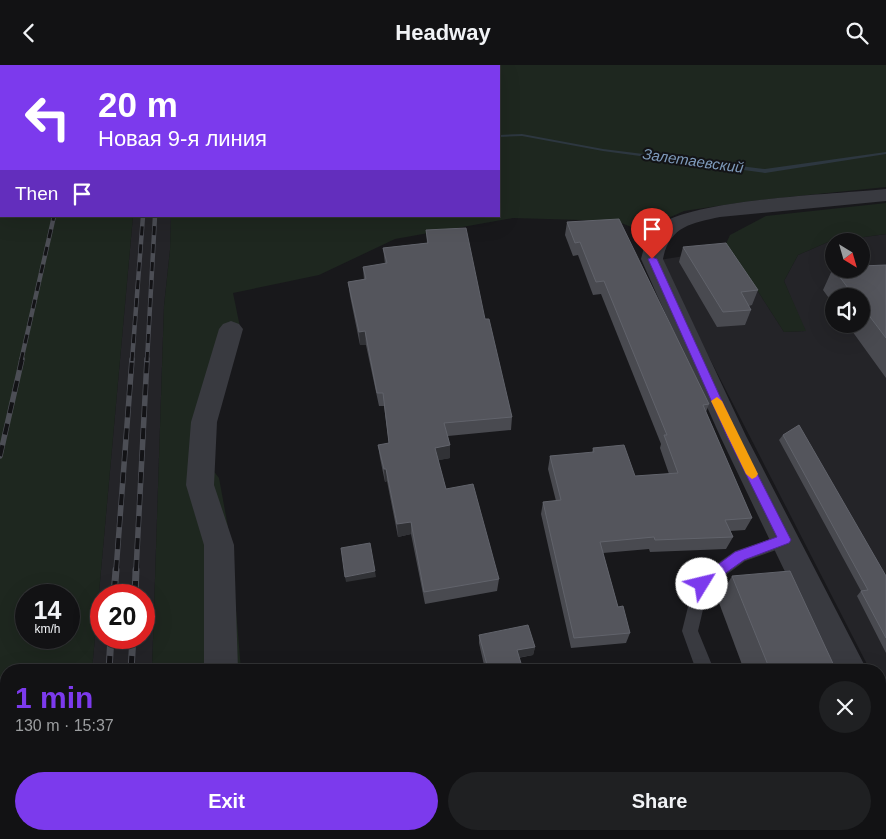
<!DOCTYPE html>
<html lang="en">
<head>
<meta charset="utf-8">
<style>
  body { margin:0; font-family:Helvetica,sans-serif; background:#1f2022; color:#f1f3f6; height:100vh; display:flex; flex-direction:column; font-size:19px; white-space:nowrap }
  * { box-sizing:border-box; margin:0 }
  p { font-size:16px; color:#9c9ea0 }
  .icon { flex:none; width:28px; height:28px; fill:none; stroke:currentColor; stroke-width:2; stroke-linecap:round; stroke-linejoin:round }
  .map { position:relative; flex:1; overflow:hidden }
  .side { position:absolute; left:0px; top:599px; width:886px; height:176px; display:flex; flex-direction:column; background:#121214; border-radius:20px 20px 0 0; box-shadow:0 5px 20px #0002,0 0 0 1px #313234 }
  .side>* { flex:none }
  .guide { position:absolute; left:0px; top:0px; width:500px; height:152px; box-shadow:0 5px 20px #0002,0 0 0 1px #313234; background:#7c3aed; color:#fff; overflow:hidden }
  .needle { width:32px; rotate:143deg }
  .controls { position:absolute; left:825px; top:168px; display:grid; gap:10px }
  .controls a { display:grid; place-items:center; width:45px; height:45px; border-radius:50%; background:#121214; box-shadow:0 5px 20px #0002,0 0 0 1px #313234; font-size:25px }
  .speed { position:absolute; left:15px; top:519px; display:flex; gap:10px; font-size:25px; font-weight:700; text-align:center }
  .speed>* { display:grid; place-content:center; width:65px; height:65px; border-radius:50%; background:#121214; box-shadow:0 5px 20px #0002,0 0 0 1px #313234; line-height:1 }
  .speed small { font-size:12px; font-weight:400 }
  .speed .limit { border:8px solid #d22; background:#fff; color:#111 }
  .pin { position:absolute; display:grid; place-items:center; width:42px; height:42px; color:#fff; margin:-51px -21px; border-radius:50% 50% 50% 0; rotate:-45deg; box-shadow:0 0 5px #0007 }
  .pin .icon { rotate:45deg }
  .me { position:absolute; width:55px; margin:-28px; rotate:54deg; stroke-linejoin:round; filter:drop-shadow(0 0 4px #0008) }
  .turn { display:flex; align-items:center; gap:18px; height:105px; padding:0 15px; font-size:22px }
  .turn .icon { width:65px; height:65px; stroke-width:2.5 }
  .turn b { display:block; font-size:35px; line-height:42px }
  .then { display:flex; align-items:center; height:48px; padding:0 15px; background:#0003; gap:10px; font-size:19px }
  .round { display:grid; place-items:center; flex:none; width:52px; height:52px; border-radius:26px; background:#1f2022 }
  .overview { display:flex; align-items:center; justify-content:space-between; height:85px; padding:0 15px }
  h1 { font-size:30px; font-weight:600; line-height:38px; color:#7c3aed }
  .primary-button { display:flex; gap:10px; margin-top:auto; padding:10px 15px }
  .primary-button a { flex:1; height:58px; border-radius:30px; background:#7c3aed; color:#fff; font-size:20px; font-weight:600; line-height:58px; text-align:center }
  .primary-button a+a { background:#1f2022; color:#f1f3f6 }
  header { display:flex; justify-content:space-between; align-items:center; height:65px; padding:0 15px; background:#121214; font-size:22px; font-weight:600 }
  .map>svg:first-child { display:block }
  .built { fill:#242428; fill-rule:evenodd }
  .green { fill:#1e271f; fill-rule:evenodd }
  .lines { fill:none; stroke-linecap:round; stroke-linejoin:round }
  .stream { fill:#2d3740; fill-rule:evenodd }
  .service { fill:#393a40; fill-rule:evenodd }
  .minor { fill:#393a40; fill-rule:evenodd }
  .rail-far2-casing { stroke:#4c4e55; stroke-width:4.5 }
  .rail-far1-casing { stroke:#4c4e55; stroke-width:5.5 }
  .rail-casing { stroke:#4c4e55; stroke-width:7 }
  .rail-far2 { stroke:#131316; stroke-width:3; stroke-dasharray:9; stroke-linecap:butt }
  .rail-far1 { stroke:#131316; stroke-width:4; stroke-dasharray:11; stroke-linecap:butt }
  .rail { stroke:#131316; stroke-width:5; stroke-dasharray:14; stroke-linecap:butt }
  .wall { fill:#494a50 }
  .shaded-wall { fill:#313236 }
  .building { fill:#54555c; stroke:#61636b }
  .route { fill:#7c3aed; stroke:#51269a }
  .slow { fill:#f59e0b }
  .labels { text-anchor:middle; stroke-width:4; stroke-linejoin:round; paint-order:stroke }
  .far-water-label { font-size:15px; font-style:italic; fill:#7e9aba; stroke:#131316 }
</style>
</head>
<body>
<header><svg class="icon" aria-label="back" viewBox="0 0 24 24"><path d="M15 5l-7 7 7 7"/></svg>Headway<svg class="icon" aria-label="search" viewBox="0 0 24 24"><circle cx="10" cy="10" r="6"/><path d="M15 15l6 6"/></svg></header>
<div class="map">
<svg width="886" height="774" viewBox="0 0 886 774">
  <rect width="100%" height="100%" fill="#18181b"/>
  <g class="built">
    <path d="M133,151H171L170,185L164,241L152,605H92ZM101,530H144V572H101Z"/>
    <path d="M886,169V637L880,625V605H870L659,195L723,185L743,203L784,267L805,266L784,216L798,190L828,177ZM834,176H861V204H834ZM834,231H861V259H834Z"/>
    <rect x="77" y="769" width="70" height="5"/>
  </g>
  <g class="green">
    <polygon points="171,0 886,0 886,122 751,136 684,146 657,158 644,167 616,156 513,153 395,174 319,210 233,228 240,262 214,354 212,404 219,413 230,473 241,605 152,605 164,241 170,185 171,151 499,151 499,1"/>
    <path d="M0,43L1,151H133L92,605H6V769H77V774H0ZM26,530H69V572H26Z"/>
    <polygon points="886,138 886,169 828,177 798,190 784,216 806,266 784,267 743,203 723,185 730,170 766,151"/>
    <rect x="147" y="769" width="95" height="5"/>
  </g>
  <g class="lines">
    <g class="stream">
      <polygon points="522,69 603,84 765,104 886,87 886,89 765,108 603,86 522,71 499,72 499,70"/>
      <rect x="0" y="77" width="1" height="2"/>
    </g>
    <g class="service">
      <rect x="0" y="14" width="1" height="5"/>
      <polygon points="1,57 1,65 0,66 0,58"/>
      <polygon points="785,469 790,470 793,475 790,480 745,496 708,523 698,566 714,605 696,605 682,566 695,514 735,486"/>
    </g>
    <g class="minor">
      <path d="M886,124V136L720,152C691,158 669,162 663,194L746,371L867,605H832L720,371L641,194C644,182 648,169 658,161C691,134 838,129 886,124Z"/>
      <polygon points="231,256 239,259 243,264 217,357 214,420 234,480 238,605 204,605 204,480 186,420 191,357 219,264 223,259"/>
      <polygon points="880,647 886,649 886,695 880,693"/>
      <rect x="200" y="769" width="40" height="5"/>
    </g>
    <g class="rail-far2-casing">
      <g id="rail-far2">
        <polyline points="21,296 54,151"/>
        <polyline points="132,296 143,151"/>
        <polyline points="147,296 155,151"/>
      </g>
    </g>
    <g class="rail-far1-casing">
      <g id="rail-far1">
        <polyline points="0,391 22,294"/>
        <polyline points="116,506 132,294"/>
        <polyline points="136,506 147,294"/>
      </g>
    </g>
    <g class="rail-casing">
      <g id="rail">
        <polyline points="114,530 116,505"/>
        <polyline points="135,530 136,505"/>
        <polyline points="109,605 111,572"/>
        <polyline points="131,605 133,572"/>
        <polyline points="96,769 96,774"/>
        <polyline points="122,769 122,774"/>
      </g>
    </g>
    <use href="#rail-far2" class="rail-far2"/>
    <use href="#rail-far1" class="rail-far1"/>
    <use href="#rail" class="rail"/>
  </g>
  <g class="wall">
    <polygon points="567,157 709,339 706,347 752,453 745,465 730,466 733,472 726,484 650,487 649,484 603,488 618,542 630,568 626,578 571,583 541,449 543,437 556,436 548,404 550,391 592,388 593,383 635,411 669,409 660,383 661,379 601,229 593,230 578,190 573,191 565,170"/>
    <polygon points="426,165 485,254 512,352 511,365 448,371 450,393 438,395 446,424 499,514 497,526 425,539 411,469 398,472 387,416 385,417 380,393 378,380 389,379 384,341 379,341 366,280 360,280 350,231 348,217 364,215 363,202 385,199 383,183 427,178"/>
    <polygon points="683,182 758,225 752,240 749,241 751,245 745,260 717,262 679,197"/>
    <polygon points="886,200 886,313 847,259 861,259 861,231 834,231 834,240 823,225 833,203"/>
    <polygon points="783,370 886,511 886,588 857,531 861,526 779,375"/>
    <polygon points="732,511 836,605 744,605 718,535"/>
    <polygon points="479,570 535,582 533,590 484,600 479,578"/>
    <polygon points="634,769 880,769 886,774 635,774"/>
  </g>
  <g class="shaded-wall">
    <polygon points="365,266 366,280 360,280 359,267"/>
    <polygon points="450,380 450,393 435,396 435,383"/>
    <polygon points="384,404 386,404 387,416 385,417"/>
    <polygon points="411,457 411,469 398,472 397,459"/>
    <polygon points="375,506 376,512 346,517 345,512"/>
    <polygon points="535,582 533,590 516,593 517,585"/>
  </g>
  <g class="building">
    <polygon points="619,154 709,339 703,340 752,453 725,455 733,472 655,475 654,472 600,477 618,542 623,541 630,568 574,573 543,437 561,435 550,391 594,387 593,383 624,380 635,411 678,408 664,370 667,370 604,216 596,217 580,177 575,178 567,157"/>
    <polygon points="466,163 485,254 489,254 512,352 444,358 450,380 435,383 446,424 473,419 499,514 424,527 411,457 397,459 386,404 384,404 378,380 389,378 383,328 377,328 365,266 359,267 348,217 366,214 363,202 387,198 383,183 428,178 426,165"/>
    <polygon points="726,178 758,225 741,227 751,245 723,247 683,182"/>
    <polygon points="886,200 886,273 861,240 861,231 854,231 833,203 861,204 861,201"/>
    <polygon points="799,360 886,511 886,573 861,526 868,525 783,370"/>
    <polygon points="370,478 375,506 345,512 341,483"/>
    <polygon points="790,506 836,605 770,605 732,511"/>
    <polygon points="528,560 535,582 517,585 523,605 461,605 487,600 479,570"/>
    <polygon points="880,742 886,755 886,774 652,774 651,769 880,769"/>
  </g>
  <polygon class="route" points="652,192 657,194 738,371 791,475 789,478 744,495 702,525 697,523 695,519 697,515 735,487 777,472 727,371 648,194"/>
  <polygon class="slow" points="717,332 722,336 758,409 756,412 752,414 746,409 711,336"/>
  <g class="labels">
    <g class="far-water-label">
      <text transform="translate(693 96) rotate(8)" y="5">Залетаевский</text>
    </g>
  </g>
</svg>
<div class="controls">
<a><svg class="needle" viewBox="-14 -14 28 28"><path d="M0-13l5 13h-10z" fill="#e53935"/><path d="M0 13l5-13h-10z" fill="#9c9ea0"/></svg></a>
<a><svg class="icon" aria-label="sound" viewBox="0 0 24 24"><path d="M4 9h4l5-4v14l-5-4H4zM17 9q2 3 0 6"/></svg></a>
</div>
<div class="speed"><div>14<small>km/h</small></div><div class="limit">20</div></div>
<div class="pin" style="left:652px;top:194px;background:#d93025"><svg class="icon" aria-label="arrive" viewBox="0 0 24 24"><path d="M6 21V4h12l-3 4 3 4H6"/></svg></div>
<svg class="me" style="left:702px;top:519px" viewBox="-20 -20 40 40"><circle r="19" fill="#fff"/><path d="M0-13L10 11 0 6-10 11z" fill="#7c3aed"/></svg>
<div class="guide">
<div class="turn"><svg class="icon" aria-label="left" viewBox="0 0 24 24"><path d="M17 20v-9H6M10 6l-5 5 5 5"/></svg><div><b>20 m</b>Новая 9-я линия</div></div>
<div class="then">Then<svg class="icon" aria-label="arrive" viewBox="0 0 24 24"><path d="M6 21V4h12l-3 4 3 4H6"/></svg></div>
</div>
<section class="side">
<div class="overview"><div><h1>1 min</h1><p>130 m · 15:37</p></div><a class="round"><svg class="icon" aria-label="close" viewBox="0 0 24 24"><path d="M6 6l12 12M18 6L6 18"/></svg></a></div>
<div class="primary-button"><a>Exit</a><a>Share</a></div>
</section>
</div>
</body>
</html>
